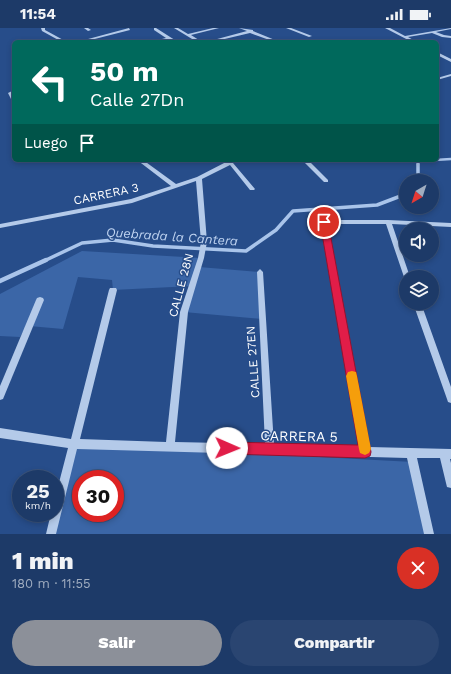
<!DOCTYPE html>
<html lang="es">
<head>
<meta charset="utf-8">
<style>
  body { margin:0; font-family:"Work Sans",sans-serif; background:#2a4571; color:#f1f3f6; height:100vh; display:flex; flex-direction:column; font-size:15px; white-space:nowrap }
  * { box-sizing:border-box; margin:0 }
  p { font-size:13px; color:#a0adc0 }
  .icon { flex:none; width:22px; height:22px; fill:none; stroke:currentColor; stroke-width:2; stroke-linecap:round; stroke-linejoin:round }
  .map { position:relative; height:506px; overflow:hidden }
  .panel { display:flex; flex-direction:column; background:#1d3a68; flex:1 }
  .panel>* { flex:none }
  .top-card { position:absolute; left:12px; top:12px; width:427px; height:122px; border-radius:6px; box-shadow:0 2px 6px #0003,0 0 0 1px #3b547c; background:#00695c; color:#fff; overflow:hidden }
  .needle { width:26px; rotate:219deg }
  .buttons { position:absolute; left:399px; top:146px; display:grid; gap:8px }
  .buttons a { display:grid; place-items:center; width:40px; height:40px; border-radius:50%; background:#1d3a68; box-shadow:0 2px 6px #0003,0 0 0 1px #3b547c; font-size:20px }
  .speed { position:absolute; left:12px; top:442px; display:flex; gap:8px; font-size:20px; font-weight:700; text-align:center }
  .speed>* { display:grid; place-content:center; width:52px; height:52px; border-radius:50%; background:#1d3a68; box-shadow:0 2px 6px #0003,0 0 0 1px #3b547c; line-height:1 }
  .speed small { font-size:10px; font-weight:400 }
  .speed .limit { border:6px solid #d22; background:#fff; color:#111 }
  .pin { position:absolute; display:grid; place-items:center; width:34px; height:34px; color:#fff; margin:-17px; border:2px solid #fff; border-radius:50%; box-shadow:0 1px 4px #0007 }
  .me { position:absolute; width:44px; margin:-22px; rotate:91deg; stroke-linejoin:round; filter:drop-shadow(0 0 3px #0008) }
  .turn { display:flex; align-items:center; gap:14px; height:84px; padding:0 12px; font-size:18px }
  .turn .icon { width:52px; height:52px; stroke-width:2.5 }
  .turn b { display:block; font-size:28px; line-height:34px }
  .then { display:flex; align-items:center; height:38px; padding:0 12px; background:#0003; gap:8px; font-size:15px }
  .round { display:grid; place-items:center; flex:none; width:42px; height:42px; border-radius:21px; background:#2a4571 }
  .head { display:flex; align-items:center; justify-content:space-between; height:68px; padding:0 12px }
  h1 { font-size:24px; font-weight:800; line-height:30px }
  .primary-button { display:flex; gap:8px; margin-top:auto; padding:8px 12px }
  .primary-button a { flex:1; height:46px; border-radius:24px; background:#8c9099; color:#fff; font-size:16px; font-weight:800; line-height:46px; text-align:center }
  .primary-button a+a { background:#2a4571; color:#f1f3f6 }
  .status { display:flex; justify-content:space-between; align-items:center; height:28px; padding:0 20px; background:#1d3a68; direction:ltr }
  .status svg { height:11px; fill:currentColor }
  .map>svg:first-child { display:block }
  .green { fill:#3b66a7; fill-rule:evenodd }
  .lines { fill:none; stroke-linecap:round; stroke-linejoin:round }
  .stream-far2 { stroke:#a9c4ea; stroke-width:2.5 }
  .stream-far1 { stroke:#a9c4ea; stroke-width:3.5 }
  .stream { stroke:#a9c4ea; stroke-width:4.5 }
  .minor { fill:#b4cae9; fill-rule:evenodd }
  .route { fill:#e11d48; stroke:#92132f }
  .slow { fill:#f59e0b }
  .labels { text-anchor:middle; stroke-width:3; stroke-linejoin:round; paint-order:stroke }
  .street-label { font-size:12px; fill:#fff; stroke:#274d8a }
  .water-label { font-size:13px; font-style:italic; fill:#c0d4f1; stroke:#274d8a }
  .near-street-label { font-size:14px; fill:#fff; stroke:#274d8a }
</style>
</head>
<body>
<div class="status"><b>11:54</b><svg viewBox="0 0 49 12"><path d="M0 12V9h3v3zM5 12V6h3v6zM10 12V3h3v9zM15 12V0h3v12zM26 1h20v11H26zM47 4h2v5h-2z"/></svg></div>
<div class="map">
<svg width="451" height="506" viewBox="0 0 451 506">
  <rect width="100%" height="100%" fill="#274d8a"/>
  <g class="green">
    <polygon points="82,223 201,230 199,239 260,244 262,291 184,284 192,258 113,262 112,252 78,249 63,301 29,298 38,277 20,309 0,308 0,266"/>
    <path d="M74,416L413,434L428,506H51ZM81,451H115V485H81Z"/>
  </g>
  <g class="lines">
    <polyline class="stream-far2" points="418,137 418,133 451,131"/>
    <g class="stream-far1">
      <polyline points="418,136 418,153"/>
      <polyline points="44,233 82,215 113,212 153,218 246,223 276,202 293,183 377,177 406,166"/>
    </g>
    <polyline class="stream" points="0,253 46,232"/>
    <g class="minor">
      <polygon points="41,0 45,0 45,2 67,14 62,14 42,3"/>
      <polygon points="84,0 88,0 91,2 88,3"/>
      <polygon points="129,0 130,2 83,14 77,14"/>
      <polygon points="154,0 156,0 178,14 174,14 169,11 156,14 150,14 166,10 154,2"/>
      <polygon points="174,0 178,0 188,6 213,0 219,0 191,7 202,14 197,14"/>
      <polygon points="239,0 253,2 253,3 280,14 275,14 250,5 212,14 206,14 247,3"/>
      <polygon points="286,0 291,0 312,8 309,9"/>
      <polygon points="385,0 390,0 405,8 451,0 451,1 436,4 444,7 451,8 451,10 442,9 432,5 408,9 417,14 412,14"/>
      <polygon points="437,24 451,31 451,34 437,27"/>
      <polygon points="451,46 451,48 437,52 437,50"/>
      <polygon points="14,62 14,65 12,65 14,69 14,74 12,73 8,65"/>
      <polygon points="137,132 143,132 176,156 197,149 228,133 238,132 233,135 255,161 254,162 250,162 230,137 202,151 207,214 204,230 188,284 175,414 265,416 257,244 260,241 263,244 274,417 359,419 321,194 324,192 388,192 451,195 451,199 392,196 410,249 406,249 406,251 404,249 386,196 327,196 369,419 451,421 451,431 450,431 451,435 451,460 447,459 446,455 440,430 417,430 434,506 424,506 407,430 77,421 56,506 46,506 51,485 55,485 55,470 68,420 0,410 0,400 71,411 109,262 110,260 116,260 117,262 80,411 166,414 180,284 198,230 201,214 196,153 132,175 0,200 0,196 131,171 171,158"/>
      <polygon points="302,132 308,132 328,152 328,154 324,154"/>
      <polygon points="40,269 43,270 44,272 3,371 0,372 0,358 36,272 37,270"/>
      <polygon points="413,275 421,275 451,359 451,375 448,374 447,371"/>
    </g>
  </g>
  <polygon class="route" points="324,191 328,194 371,424 370,428 365,430 227,426 223,425 221,420 223,416 227,414 358,417 320,194"/>
  <polygon class="slow" points="352,343 356,344 357,348 371,421 369,425 365,427 360,425 359,421 346,348 348,344"/>
  <g class="labels">
    <g class="street-label">
      <text transform="translate(106 166) rotate(-12)" y="4">CARRERA 3</text>
      <text transform="translate(181 257) rotate(-75)" y="4">CALLE 28N</text>
      <text transform="translate(253 334) rotate(-94)" y="4">CALLE 27EN</text>
    </g>
    <g class="water-label">
      <text transform="translate(172 208) rotate(4)" y="5">Quebrada la Cantera</text>
    </g>
    <g class="near-street-label">
      <text transform="translate(299 408) rotate(1)" y="5">CARRERA 5</text>
    </g>
  </g>
</svg>
<div class="buttons">
<a><svg class="needle" viewBox="-14 -14 28 28"><path d="M0-13l5 13h-10z" fill="#e53935"/><path d="M0 13l5-13h-10z" fill="#a0adc0"/></svg></a>
<a><svg class="icon" aria-label="sound" viewBox="0 0 24 24"><path d="M4 9h4l5-4v14l-5-4H4zM17 9q2 3 0 6"/></svg></a>
<a><svg class="icon" aria-label="layers" viewBox="0 0 24 24"><path d="M12 4l9 5-9 5-9-5zM3 14l9 5 9-5"/></svg></a>
</div>
<div class="speed"><div>25<small>km/h</small></div><div class="limit">30</div></div>
<div class="pin" style="left:324px;top:194px;background:#d93025"><svg class="icon" aria-label="arrive" viewBox="0 0 24 24"><path d="M6 21V4h12l-3 4 3 4H6"/></svg></div>
<svg class="me" style="left:227px;top:420px" viewBox="-20 -20 40 40"><circle r="19" fill="#fff"/><path d="M0-13L10 11 0 6-10 11z" fill="#e11d48"/></svg>
<div class="top-card">
<div class="turn"><svg class="icon" aria-label="left" viewBox="0 0 24 24"><path d="M17 20v-9H6M10 6l-5 5 5 5"/></svg><div><b>50 m</b>Calle 27Dn</div></div>
<div class="then">Luego<svg class="icon" aria-label="arrive" viewBox="0 0 24 24"><path d="M6 21V4h12l-3 4 3 4H6"/></svg></div>
</div>
</div>
<section class="panel">
<div class="head"><div><h1>1 min</h1><p>180 m · 11:55</p></div><a class="round" style="background:#d93025;color:#fff"><svg class="icon" aria-label="close" viewBox="0 0 24 24"><path d="M6 6l12 12M18 6L6 18"/></svg></a></div>
<div class="primary-button"><a>Salir</a><a>Compartir</a></div>
</section>
</body>
</html>
